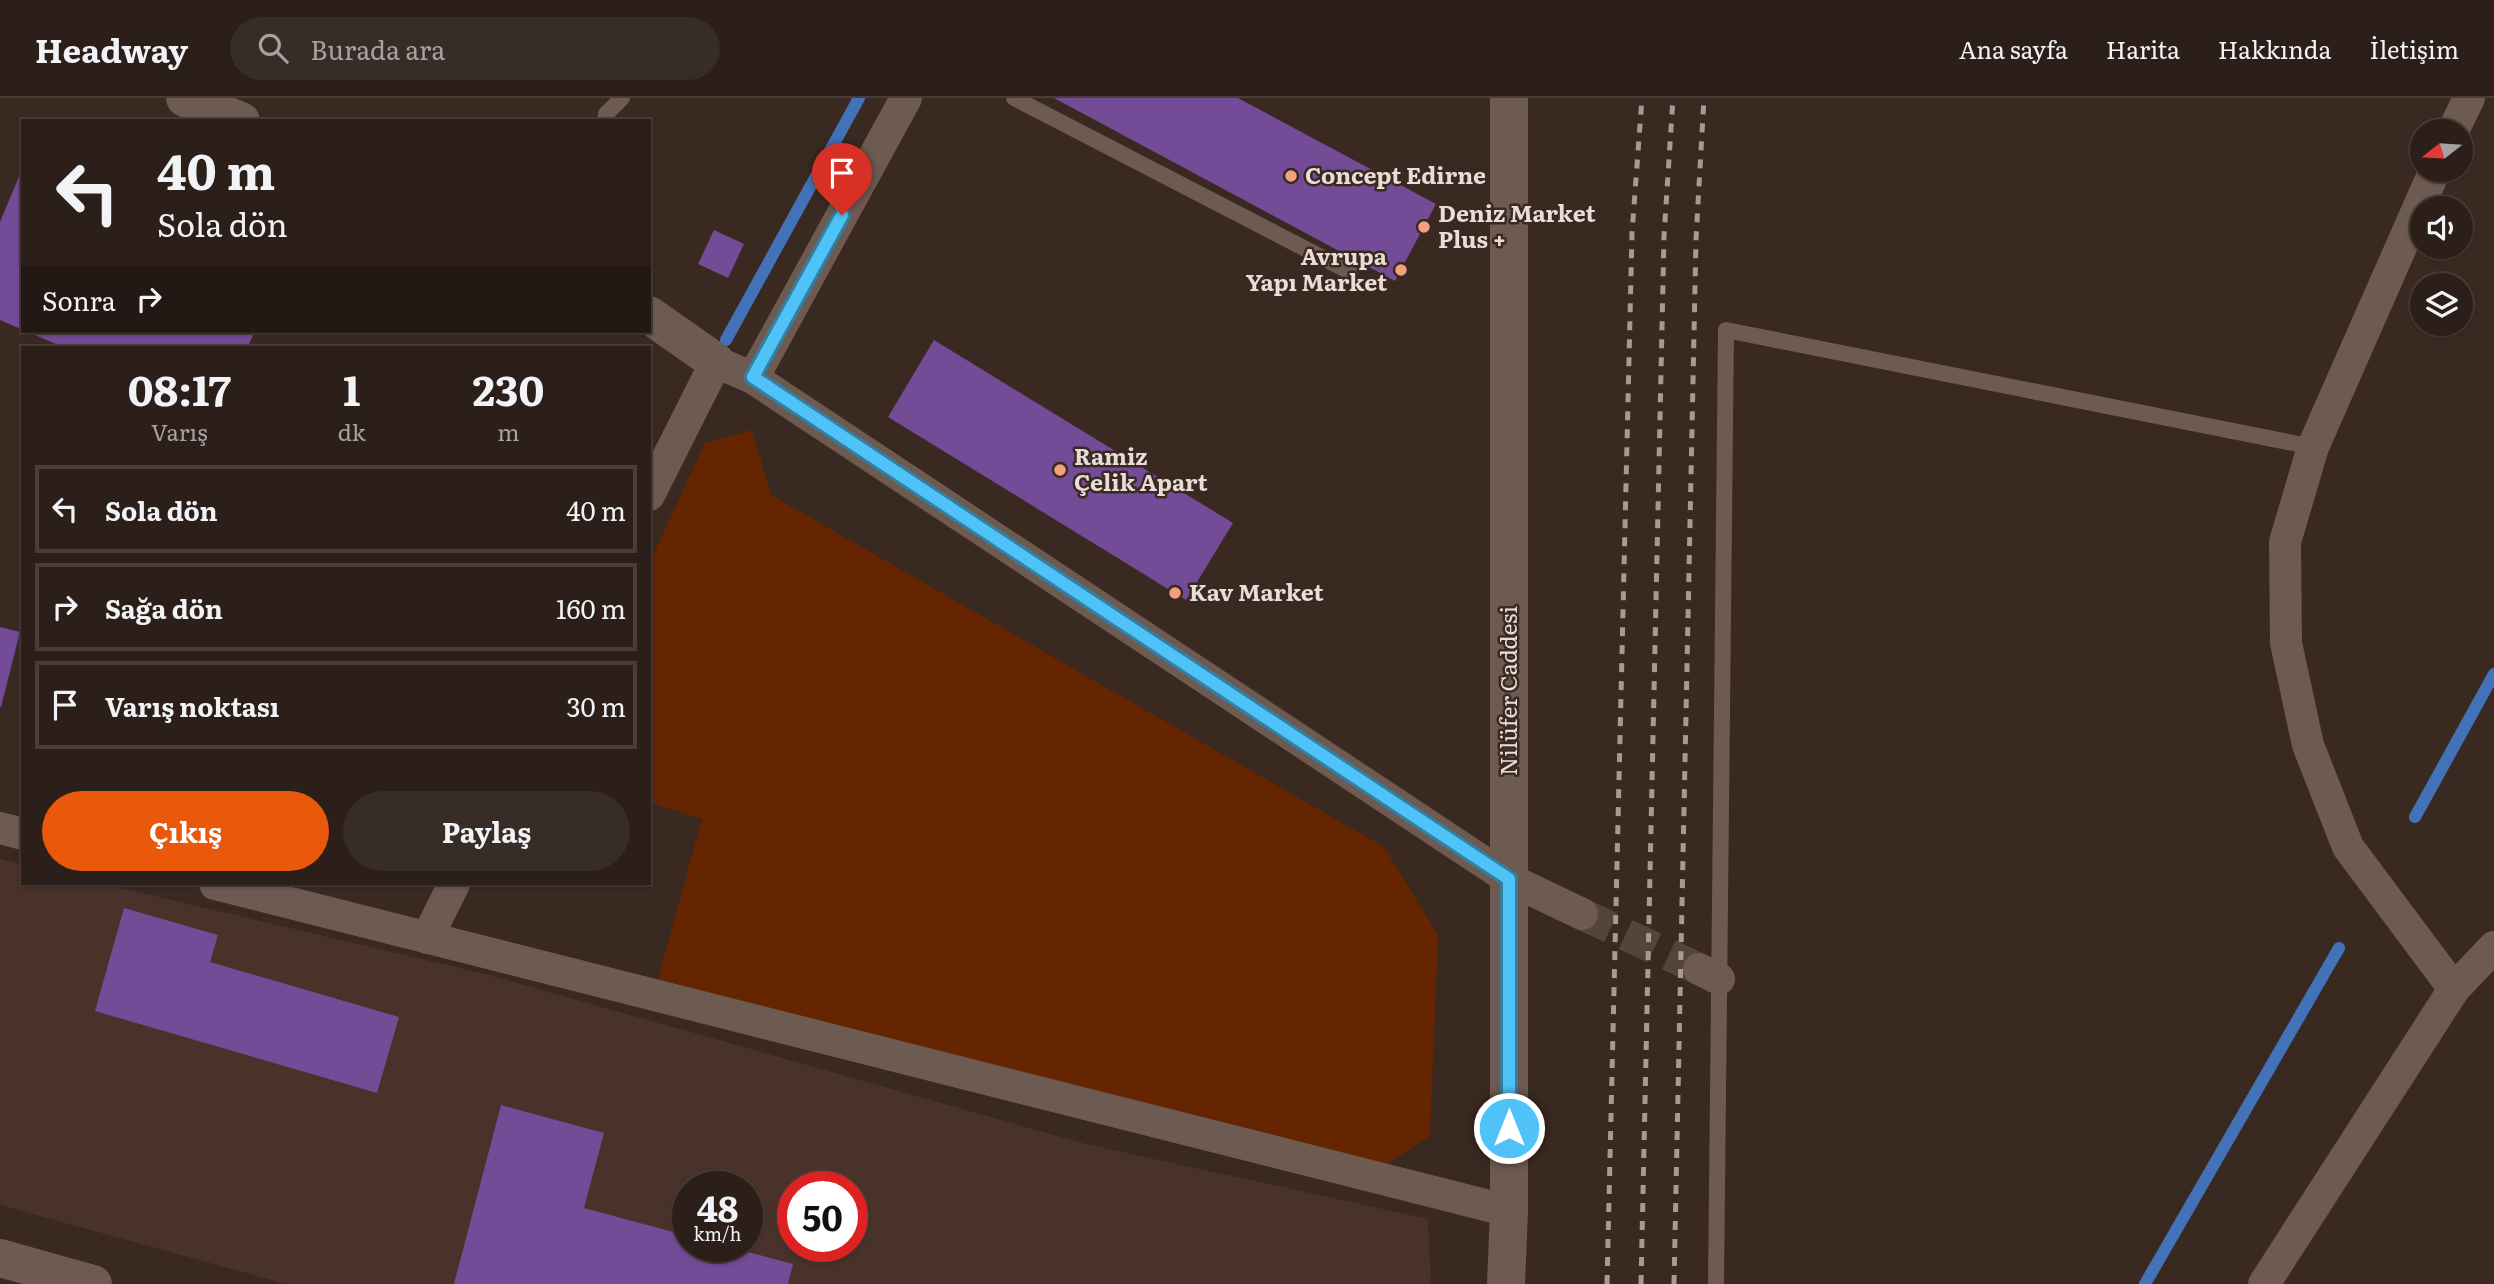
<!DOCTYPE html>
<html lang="tr">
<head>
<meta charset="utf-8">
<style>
  body { margin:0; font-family:Literata,serif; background:#382c26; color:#f1f3f6; height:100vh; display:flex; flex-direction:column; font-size:26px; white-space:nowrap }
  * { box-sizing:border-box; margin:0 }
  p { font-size:23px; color:#a6a2a2 }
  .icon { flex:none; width:38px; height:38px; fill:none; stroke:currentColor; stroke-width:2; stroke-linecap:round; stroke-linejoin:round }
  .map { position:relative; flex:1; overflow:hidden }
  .side { position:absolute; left:21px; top:248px; width:630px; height:539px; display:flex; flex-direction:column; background:#2c1f19; border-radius:0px; box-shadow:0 2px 5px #0004,0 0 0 2px #483d38 }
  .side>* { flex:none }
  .hud { position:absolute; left:21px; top:21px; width:630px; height:214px; border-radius:0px; box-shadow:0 2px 5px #0004,0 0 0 2px #483d38; background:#2c1f19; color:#f1f3f6; overflow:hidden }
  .needle { width:46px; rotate:253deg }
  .fabs { position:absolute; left:2410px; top:21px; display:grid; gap:14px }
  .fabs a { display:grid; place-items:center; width:63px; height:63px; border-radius:50%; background:#2c1f19; box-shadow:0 2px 5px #0004,0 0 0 2px #483d38; font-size:35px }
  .speed { position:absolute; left:672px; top:1073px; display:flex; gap:14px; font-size:35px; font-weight:700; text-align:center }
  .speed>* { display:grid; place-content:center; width:91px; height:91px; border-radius:50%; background:#2c1f19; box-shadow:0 2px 5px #0004,0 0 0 2px #483d38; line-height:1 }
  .speed small { font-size:18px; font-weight:400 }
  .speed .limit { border:10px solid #d22; background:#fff; color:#111 }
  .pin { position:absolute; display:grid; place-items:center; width:60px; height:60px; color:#fff; margin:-72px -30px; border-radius:50% 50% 50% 0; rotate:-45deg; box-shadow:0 0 7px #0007 }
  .pin .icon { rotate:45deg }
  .me { position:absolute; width:77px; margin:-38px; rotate:0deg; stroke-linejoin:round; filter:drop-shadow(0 0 5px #0008) }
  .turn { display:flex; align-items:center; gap:24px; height:147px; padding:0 21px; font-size:32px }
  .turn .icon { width:91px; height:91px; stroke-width:2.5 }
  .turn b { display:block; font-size:49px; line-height:60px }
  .then { display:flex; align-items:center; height:66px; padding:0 21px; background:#0003; gap:14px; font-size:26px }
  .eta { display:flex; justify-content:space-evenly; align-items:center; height:119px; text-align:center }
  .eta b { font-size:42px; font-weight:700; line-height:49px }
  .cta { display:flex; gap:14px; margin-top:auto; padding:14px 21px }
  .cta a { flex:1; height:80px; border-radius:42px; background:#ea580c; color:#fff; font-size:28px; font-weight:700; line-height:80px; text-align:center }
  .cta a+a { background:#382c26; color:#f1f3f6 }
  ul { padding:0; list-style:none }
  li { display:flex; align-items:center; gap:21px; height:88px; margin:0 14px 10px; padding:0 7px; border:4px solid #483d38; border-radius:0px }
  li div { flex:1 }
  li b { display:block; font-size:26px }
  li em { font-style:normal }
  header { display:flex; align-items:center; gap:42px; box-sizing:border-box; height:98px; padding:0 35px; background:#2c1f19; border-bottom:2px solid #483d38 }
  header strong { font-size:33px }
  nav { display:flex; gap:38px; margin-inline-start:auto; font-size:24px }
  .search { width:490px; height:63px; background:#382c26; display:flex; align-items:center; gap:18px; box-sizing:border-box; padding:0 24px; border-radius:38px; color:#a6a2a2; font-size:26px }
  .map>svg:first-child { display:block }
  .built { fill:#493229; fill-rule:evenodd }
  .green { fill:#652500 }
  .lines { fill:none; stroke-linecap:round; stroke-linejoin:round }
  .stream { stroke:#4273b9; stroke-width:12 }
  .building { fill:#734b96 }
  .street-tunnel { stroke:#54443c; stroke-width:32; stroke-dasharray:32 16; stroke-linecap:butt }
  .lane { stroke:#6d5a51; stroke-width:16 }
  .street { stroke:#6d5a51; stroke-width:32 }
  .secondary { stroke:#6d5a51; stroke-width:38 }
  .rail { stroke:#a79993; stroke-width:5; stroke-dasharray:9 9; stroke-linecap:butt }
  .route-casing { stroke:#337fa1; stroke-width:18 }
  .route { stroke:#4fc3f7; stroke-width:12 }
  .poi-dot { fill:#f1a17b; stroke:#3a2921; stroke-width:2.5 }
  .labels { text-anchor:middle; stroke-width:5; stroke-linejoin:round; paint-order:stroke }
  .poi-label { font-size:23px; font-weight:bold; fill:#e8ddd8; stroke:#3a2921; text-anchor:start }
  .street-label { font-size:23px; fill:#e8ddd8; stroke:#3a2921 }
</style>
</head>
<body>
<header>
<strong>Headway</strong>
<div class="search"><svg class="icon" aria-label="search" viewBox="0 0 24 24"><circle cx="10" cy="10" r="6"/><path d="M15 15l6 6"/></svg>Burada ara</div>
<nav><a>Ana sayfa</a><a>Harita</a><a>Hakkında</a><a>İletişim</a></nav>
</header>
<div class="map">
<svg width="2494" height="1186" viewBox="0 0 2494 1186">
  <rect width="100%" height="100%" fill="#3a2921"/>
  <path class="built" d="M0,761L23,767V786H104L489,877L1086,1046L1428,1121L1431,1186H286L0,1107ZM688,1088H747V1148H688ZM793,1088H852V1148H793Z"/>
  <polygon class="green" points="752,332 771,397 1384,749 1438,837 1430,1038 1380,1070 658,881 702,721 649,704 649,466 705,345"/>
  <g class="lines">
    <g class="stream">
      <polyline points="726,242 859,0"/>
      <polyline points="2415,719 2494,576"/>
      <polyline points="2145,1186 2339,850"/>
    </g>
  </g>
  <g class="building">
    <polygon points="1054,0 1238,0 1436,106 1395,183"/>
    <polygon points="23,69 23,232 0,222 0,124"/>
    <polygon points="714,132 744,146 728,180 698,166"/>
    <polygon points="25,233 255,233 247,250 66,250"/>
    <polygon points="934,242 1233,425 1186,502 888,319"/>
    <polygon points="0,529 20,534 1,609 0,609"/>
    <polygon points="124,810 218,837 210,864 399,919 377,995 95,913"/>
    <polygon points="501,1007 604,1035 584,1110 688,1138 688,1148 725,1148 793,1166 788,1186 454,1186"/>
  </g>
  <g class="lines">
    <polyline class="street-tunnel" points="1582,816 1699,871"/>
    <g class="lane">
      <polyline points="1014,0 1350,174"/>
      <polyline points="605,23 606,16 622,0"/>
      <polyline points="1716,1186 1726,232 2313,349"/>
    </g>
    <g class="street">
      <polyline points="2453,33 2469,0"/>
      <polyline points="2435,72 2313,349 2285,444 2286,545 2308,647 2348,749 2454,891"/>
      <polyline points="753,280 906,0"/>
      <polyline points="649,397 716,264 753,280 1509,781 1582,816"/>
      <polyline points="0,730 23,736"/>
      <polyline points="215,786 1509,1113"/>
      <polyline points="427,840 454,786"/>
      <polyline points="1699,871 1719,881"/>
      <polyline points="2264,1186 2454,891 2494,849"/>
    </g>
    <g class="secondary">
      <polyline points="185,0 241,23"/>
      <polyline points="649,217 716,264"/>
      <polyline points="0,1160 93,1186"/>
      <polyline points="1506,1186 1509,1113 1509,0"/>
    </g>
    <g class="rail">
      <polyline points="1607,1186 1632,135 1642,0"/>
      <polyline points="1641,1186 1664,138 1673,0"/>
      <polyline points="1674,1186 1696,141 1704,0"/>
    </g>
  </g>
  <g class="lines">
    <g class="route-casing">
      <polyline id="route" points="842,117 753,279 1509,781 1509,1030"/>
    </g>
    <use href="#route" class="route"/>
  </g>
  <g class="poi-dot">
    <circle cx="1291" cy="78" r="7"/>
    <circle cx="1424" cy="129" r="7"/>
    <circle cx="1401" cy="172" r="7"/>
    <circle cx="1060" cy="372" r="7"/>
    <circle cx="1175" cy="495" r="7"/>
  </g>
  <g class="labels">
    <g class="poi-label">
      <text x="1305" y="86">Concept Edirne</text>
      <text x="1438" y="124">Deniz Market<tspan x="1438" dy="26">Plus +</tspan></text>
      <text x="1387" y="167" text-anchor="end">Avrupa<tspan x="1387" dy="26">Yapı Market</tspan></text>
      <text x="1074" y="367">Ramiz<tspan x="1074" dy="26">Çelik Apart</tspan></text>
      <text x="1189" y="503">Kav Market</text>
    </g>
    <g class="street-label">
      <text transform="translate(1509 593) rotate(-90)" y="8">Nilüfer Caddesi</text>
    </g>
  </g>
</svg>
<div class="fabs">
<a><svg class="needle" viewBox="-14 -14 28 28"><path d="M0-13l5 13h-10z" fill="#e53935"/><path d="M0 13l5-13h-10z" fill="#a6a2a2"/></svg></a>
<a><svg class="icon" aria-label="sound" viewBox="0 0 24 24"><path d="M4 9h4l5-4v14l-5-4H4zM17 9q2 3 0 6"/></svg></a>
<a><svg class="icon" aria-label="layers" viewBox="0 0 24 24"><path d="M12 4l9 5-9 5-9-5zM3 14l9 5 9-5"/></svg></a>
</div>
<div class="speed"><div>48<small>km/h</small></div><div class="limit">50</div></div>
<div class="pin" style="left:842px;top:117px;background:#d93025"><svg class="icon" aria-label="arrive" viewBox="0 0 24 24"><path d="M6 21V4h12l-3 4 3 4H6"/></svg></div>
<svg class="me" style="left:1509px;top:1030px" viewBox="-20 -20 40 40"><circle r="17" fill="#4fc3f7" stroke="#fff" stroke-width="3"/><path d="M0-11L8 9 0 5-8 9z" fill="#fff"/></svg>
<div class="hud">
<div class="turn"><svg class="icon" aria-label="left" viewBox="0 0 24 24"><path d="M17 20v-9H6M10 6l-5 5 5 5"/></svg><div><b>40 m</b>Sola dön</div></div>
<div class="then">Sonra<svg class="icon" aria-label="right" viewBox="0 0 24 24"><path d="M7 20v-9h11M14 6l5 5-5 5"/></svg></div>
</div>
<section class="side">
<div class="eta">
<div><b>08:17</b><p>Varış</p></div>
<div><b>1</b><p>dk</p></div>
<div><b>230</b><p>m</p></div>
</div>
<ul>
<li><svg class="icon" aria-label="left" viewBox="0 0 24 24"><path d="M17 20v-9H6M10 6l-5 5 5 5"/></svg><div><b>Sola dön</b></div><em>40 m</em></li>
<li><svg class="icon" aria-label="right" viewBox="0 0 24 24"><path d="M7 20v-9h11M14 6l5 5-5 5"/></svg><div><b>Sağa dön</b></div><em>160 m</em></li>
<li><svg class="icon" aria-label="arrive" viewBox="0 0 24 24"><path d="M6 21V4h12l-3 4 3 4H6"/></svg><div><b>Varış noktası</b></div><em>30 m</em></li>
</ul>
<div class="cta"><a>Çıkış</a><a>Paylaş</a></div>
</section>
</div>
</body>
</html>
